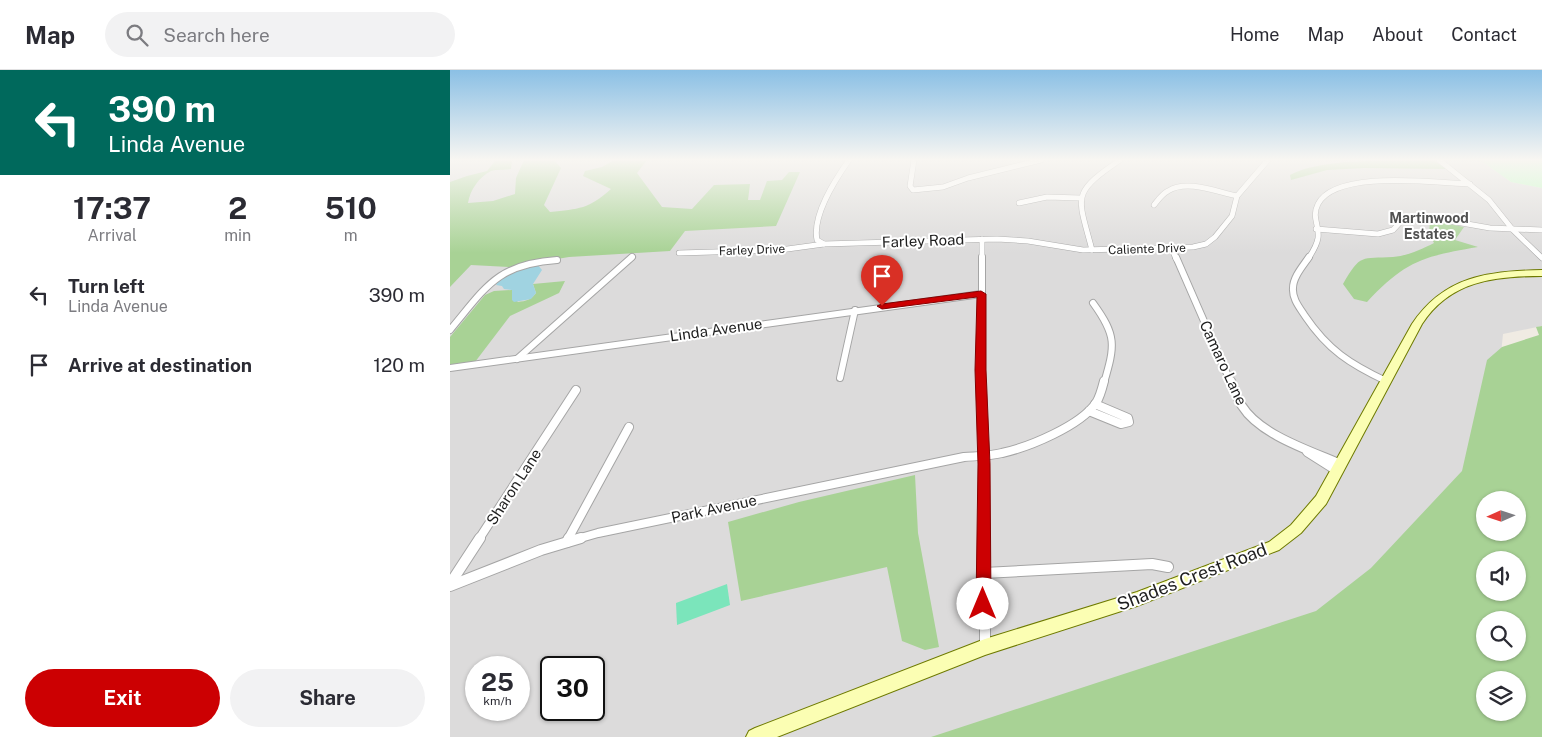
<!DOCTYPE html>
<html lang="en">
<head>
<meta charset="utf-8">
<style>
  body { margin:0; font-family:"Public Sans",sans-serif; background:#f2f2f3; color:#2b2b33; height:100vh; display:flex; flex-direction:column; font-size:19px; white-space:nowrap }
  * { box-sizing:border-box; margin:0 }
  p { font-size:16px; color:#7c7c81 }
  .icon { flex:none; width:28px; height:28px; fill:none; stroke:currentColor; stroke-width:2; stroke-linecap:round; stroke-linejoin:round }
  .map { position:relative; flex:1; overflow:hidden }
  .details { display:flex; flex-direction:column; background:#fff; width:450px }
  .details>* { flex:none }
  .guide { background:#00695c; color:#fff; overflow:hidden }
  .needle { width:32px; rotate:267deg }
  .tools { position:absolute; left:1026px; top:421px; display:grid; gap:10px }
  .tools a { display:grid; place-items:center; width:50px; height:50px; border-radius:50%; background:#fff; box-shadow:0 1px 4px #0004; font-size:25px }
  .speed { position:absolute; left:15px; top:586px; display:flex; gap:10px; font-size:25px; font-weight:700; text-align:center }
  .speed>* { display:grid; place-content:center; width:65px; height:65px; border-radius:50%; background:#fff; box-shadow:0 1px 4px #0004; line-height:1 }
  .speed small { font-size:12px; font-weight:400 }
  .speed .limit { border:2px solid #111; border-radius:8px; background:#fff; color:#111 }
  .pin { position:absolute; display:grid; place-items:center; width:42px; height:42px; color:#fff; margin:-51px -21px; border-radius:50% 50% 50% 0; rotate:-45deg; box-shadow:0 0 5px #0007 }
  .pin .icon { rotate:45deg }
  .me { position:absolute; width:55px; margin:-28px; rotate:0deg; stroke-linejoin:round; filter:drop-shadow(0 0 4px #0008) }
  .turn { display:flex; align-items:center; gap:18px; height:105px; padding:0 25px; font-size:22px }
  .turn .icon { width:65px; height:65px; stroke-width:2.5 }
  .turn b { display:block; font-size:35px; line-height:42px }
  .eta { display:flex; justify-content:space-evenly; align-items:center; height:85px; text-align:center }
  .eta b { font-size:30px; font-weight:700; line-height:35px }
  .cta { display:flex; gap:10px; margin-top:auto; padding:10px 25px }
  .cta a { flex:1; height:58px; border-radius:30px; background:#cc0002; color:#fff; font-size:20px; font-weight:700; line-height:58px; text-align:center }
  .cta a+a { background:#f2f2f3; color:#2b2b33 }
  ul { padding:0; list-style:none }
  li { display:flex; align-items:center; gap:15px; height:70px; padding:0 25px }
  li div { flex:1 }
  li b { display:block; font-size:19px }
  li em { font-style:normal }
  header { display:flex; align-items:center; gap:30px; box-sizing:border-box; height:70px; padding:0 25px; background:#fff; border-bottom:1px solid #e1e1e2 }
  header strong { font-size:24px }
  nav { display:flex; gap:28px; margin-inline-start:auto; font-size:18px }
  .search { width:350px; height:45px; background:#f2f2f3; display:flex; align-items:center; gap:12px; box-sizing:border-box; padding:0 18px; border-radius:28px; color:#7c7c81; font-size:19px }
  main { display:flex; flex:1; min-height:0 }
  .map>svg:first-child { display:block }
  .residential { fill:#dcdbdb; fill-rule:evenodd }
  .forest { fill:#a8d295; fill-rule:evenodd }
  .park { fill:#bdfdc1 }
  .pitch { fill:#7be5bb }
  .water { fill:#a0d3e1 }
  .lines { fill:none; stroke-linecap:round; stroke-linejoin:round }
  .street-far3-casing { stroke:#a5a5a5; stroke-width:6 }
  .street-far2-casing { stroke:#a5a5a5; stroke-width:8 }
  .street-far1-casing { stroke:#a5a5a5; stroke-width:10 }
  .street-casing { stroke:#a5a5a5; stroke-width:12 }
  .secondary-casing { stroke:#6e7a00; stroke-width:2 }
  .street-far3 { stroke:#fff; stroke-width:5 }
  .street-far2 { stroke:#fff; stroke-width:6 }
  .street-far1 { stroke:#fff; stroke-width:8 }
  .street { stroke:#fff; stroke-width:10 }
  .secondary { fill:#fbfeb3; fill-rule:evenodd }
  .route { fill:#cc0002; stroke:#850001 }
  .labels { text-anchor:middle; stroke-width:4; stroke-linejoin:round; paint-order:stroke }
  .far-street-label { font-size:12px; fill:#1e1e1e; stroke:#fff }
  .far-neighbourhood-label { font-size:14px; font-weight:bold; fill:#515151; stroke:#fff }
  .street-label { font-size:15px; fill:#1e1e1e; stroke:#fff }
  .near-street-label { font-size:18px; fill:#1e1e1e; stroke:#fff }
</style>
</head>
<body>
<header>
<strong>Map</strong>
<div class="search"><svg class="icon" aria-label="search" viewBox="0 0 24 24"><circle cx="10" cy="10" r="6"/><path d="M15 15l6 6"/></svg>Search here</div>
<nav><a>Home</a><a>Map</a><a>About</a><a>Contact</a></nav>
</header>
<main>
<section class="details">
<div class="guide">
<div class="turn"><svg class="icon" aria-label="left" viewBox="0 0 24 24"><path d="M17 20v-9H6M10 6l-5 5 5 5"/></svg><div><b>390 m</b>Linda Avenue</div></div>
</div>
<div class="eta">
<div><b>17:37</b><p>Arrival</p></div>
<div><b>2</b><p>min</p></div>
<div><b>510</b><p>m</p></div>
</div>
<ul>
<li><svg class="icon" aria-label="left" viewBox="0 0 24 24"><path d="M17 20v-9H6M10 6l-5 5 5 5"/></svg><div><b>Turn left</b><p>Linda Avenue</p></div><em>390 m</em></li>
<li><svg class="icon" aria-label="arrive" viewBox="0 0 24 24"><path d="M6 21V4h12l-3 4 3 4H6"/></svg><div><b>Arrive at destination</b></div><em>120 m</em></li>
</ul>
<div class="cta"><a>Exit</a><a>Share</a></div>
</section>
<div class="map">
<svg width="1092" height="667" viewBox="0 0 1092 667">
  <rect width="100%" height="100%" fill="#f0ebe3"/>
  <path class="residential" d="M0,90H1030L1061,112L1092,118V256L1053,264L1039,403L939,536L535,667H0ZM26,598H69V640H26ZM101,598H144V640H101Z"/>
  <g class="forest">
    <path d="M46,90H62L61,99C55,100 47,99 41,101C29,107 20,120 18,133L43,131L65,124L66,108L74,90H104L111,98L94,135L100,142C129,139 139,139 161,119L133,106L135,101L152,97L164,90H197L187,103L212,137L242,139L264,115L300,114L298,130H310L317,111L332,110L339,102H350L326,156L235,161L220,181L119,187L59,197L21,195L0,217V112L17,106L37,101Z"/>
    <path d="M983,90L997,99L914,98L877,100L841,110L840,105C869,88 947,90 983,90Z"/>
    <path d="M980,150L1014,157L1005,170L1028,177C974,186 955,191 917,232L904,229L893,214C911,183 911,189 943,187C957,186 972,179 984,173L979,164Z"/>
    <path d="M115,211L109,223L60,246L25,292L0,296V267L35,225L44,221L62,220L63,227L68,232C76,231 81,230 86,223L83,214Z"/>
    <path d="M1092,256V667H481L866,541L921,498L1012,401L1037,290L1052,277L1089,265L1086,257ZM1035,430H1068V462H1035ZM1035,490H1068V522H1035ZM1035,550H1068V582H1035ZM1035,610H1068V642H1035Z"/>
    <polygon points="465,405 468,463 489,577 475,580 452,571 437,497 291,531 278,452 349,432"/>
  </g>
  <polygon class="park" points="1030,90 1092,90 1092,118 1061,112"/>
  <polygon class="pitch" points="277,514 280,535 227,555 226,533"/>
  <polygon class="water" points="87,194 92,200 83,214 86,223 81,229 64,232 62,230 62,220 54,219 52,216 46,215 53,204"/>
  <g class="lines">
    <g class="street-far3-casing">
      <g id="street-far3">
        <path d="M399,90C385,110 362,145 367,170L374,174L547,169L578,171L633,180L743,177L756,174L765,167L782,146L787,126L818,90"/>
        <polyline points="464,90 460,116 463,120 493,117 518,108 591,90"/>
        <polyline points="989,90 1039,130 1063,160 1092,188"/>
        <polyline points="569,133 597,127 630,128"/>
        <path d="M704,135C708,130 712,124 718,121C737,109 767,122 787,126"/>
        <polyline points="866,159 928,164 943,160 954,148 972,146 1040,158 1092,160"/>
        <polyline points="722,179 726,189"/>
        <path d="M642,180C628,126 620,124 670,90"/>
        <polyline points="229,183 330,180 374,174"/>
        <polyline points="180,189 182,187"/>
        <polyline points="532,189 532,169"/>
        <path d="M858,189C862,183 867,175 868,168C870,155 861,148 868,134C886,99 986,113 1020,114"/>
      </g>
    </g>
    <g class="street-far2-casing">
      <g id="street-far2">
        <polyline points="532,187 532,313"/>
        <polyline points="726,187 781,313"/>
        <path d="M859,187C853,196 843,207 843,218C842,229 850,238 855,246C878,280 900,294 936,311"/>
        <path d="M643,233C667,266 665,275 654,313"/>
        <path d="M0,260C36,217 47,194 107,190"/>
        <polyline points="67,289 182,187"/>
        <polyline points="0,298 531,224"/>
        <polyline points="390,308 405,240"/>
      </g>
    </g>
    <g class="street-far1-casing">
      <g id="street-far1">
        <polyline points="532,311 535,469"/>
        <path d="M781,311C784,319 787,329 792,336C810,365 861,381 891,394"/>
        <polyline points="639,341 671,354 679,352 678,348 645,334"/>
        <polyline points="857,382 887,401"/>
        <polyline points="29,469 126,320"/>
        <polyline points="118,469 179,357"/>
        <path d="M127,469L148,463L514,387C527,386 540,386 552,383C579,377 630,356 646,333C650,327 652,319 654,311"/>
      </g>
    </g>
    <g class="street-casing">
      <g id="street">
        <polyline points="117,472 119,468"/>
        <polyline points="534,503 702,494 718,497"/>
        <polyline points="0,514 30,468"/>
        <polyline points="0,516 91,480 131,468"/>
        <polyline points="535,577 535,468"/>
      </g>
    </g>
    <g class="secondary-casing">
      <path id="secondary" d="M1092,200V206C1044,206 1000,211 972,254L876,434L851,463L829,480L687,536L535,585L327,667H296L299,661L305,658L535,569L687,522L819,472L841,455L866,426L962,254C994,206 1038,201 1092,200Z"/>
    </g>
    <use href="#street-far3" class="street-far3"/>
    <use href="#street-far2" class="street-far2"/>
    <use href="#street-far1" class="street-far1"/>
    <use href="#street" class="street"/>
    <use href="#secondary" class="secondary"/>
  </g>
  <linearGradient id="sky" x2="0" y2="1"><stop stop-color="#8bc0e5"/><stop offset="0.49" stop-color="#f8f6f2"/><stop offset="1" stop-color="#f8f6f2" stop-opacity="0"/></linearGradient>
  <rect width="1092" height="183" fill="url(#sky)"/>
  <polygon class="route" points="531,221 536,224 536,300 540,394 541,534 539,539 533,541 528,539 526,534 528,394 525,300 527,227 432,239 427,236 432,234"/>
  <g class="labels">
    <g class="far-street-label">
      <text transform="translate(697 179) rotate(-2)" y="4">Caliente Drive</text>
      <text transform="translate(302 180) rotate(-2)" y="4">Farley Drive</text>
    </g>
    <g class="far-neighbourhood-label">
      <text x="979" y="153">Martinwood<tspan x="979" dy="16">Estates</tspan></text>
    </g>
    <g class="street-label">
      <text transform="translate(473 171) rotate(-2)" y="5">Farley Road</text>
      <text transform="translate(266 260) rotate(-8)" y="5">Linda Avenue</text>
      <text transform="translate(773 293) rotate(65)" y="5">Camaro Lane</text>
      <text transform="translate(64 417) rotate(-57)" y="5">Sharon Lane</text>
      <text transform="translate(264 439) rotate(-12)" y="5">Park Avenue</text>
    </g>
    <g class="near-street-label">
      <text transform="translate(742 507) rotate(-21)" y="6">Shades Crest Road</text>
    </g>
  </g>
</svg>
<div class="tools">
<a><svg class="needle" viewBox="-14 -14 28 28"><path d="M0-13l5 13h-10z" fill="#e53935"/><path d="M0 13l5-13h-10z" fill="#7c7c81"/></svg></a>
<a><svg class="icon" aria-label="sound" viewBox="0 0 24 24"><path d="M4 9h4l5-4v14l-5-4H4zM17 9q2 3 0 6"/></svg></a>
<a><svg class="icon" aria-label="search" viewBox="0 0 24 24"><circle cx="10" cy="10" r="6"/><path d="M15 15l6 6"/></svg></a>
<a><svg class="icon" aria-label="layers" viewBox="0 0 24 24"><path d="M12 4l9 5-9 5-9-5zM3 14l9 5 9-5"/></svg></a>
</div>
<div class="speed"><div>25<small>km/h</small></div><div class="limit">30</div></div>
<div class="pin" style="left:432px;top:236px;background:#d93025"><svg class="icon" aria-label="arrive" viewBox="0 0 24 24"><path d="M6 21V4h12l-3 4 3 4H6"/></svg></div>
<svg class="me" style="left:533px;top:534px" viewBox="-20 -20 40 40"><circle r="19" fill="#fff"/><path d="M0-13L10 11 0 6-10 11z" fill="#cc0002"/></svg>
</div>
</main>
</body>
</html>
